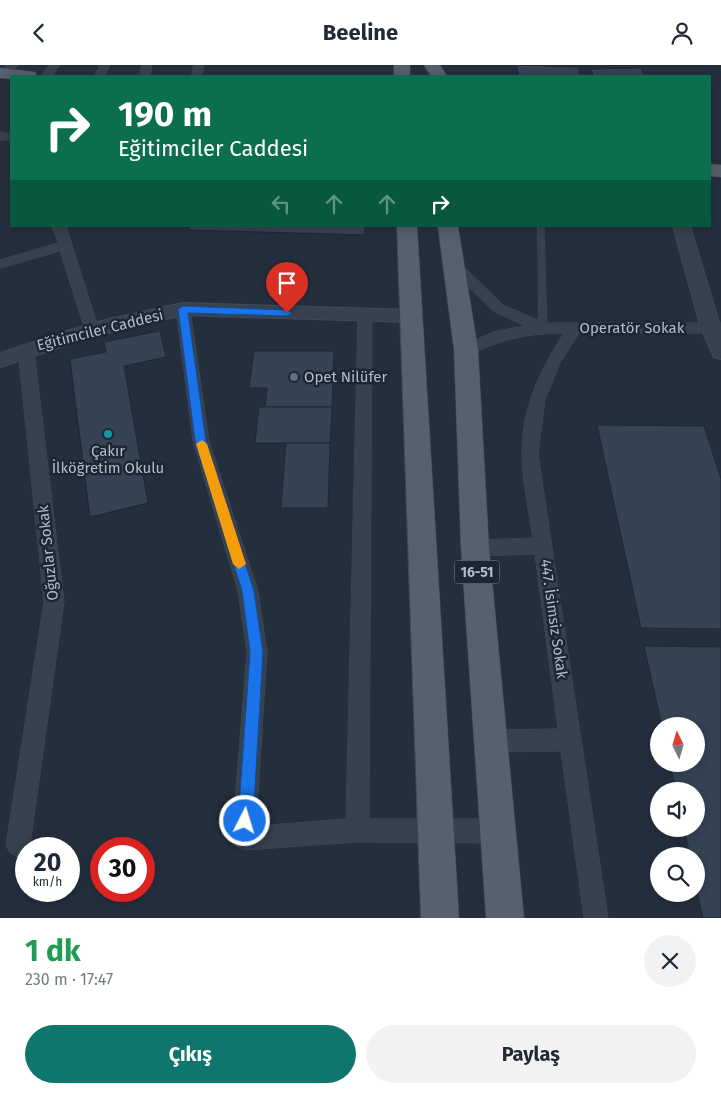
<!DOCTYPE html>
<html lang="tr">
<head>
<meta charset="utf-8">
<style>
  body { margin:0; font-family:"Fira Sans",sans-serif; background:#f2f2f3; color:#1f2937; height:100vh; display:flex; flex-direction:column; font-size:19px; white-space:nowrap }
  * { box-sizing:border-box; margin:0 }
  p { font-size:16px; color:#747a83 }
  .icon { flex:none; width:28px; height:28px; fill:none; stroke:currentColor; stroke-width:2; stroke-linecap:round; stroke-linejoin:round }
  .map { position:relative; height:853px; overflow:hidden }
  .panel { display:flex; flex-direction:column; background:#fff; flex:1 }
  .panel>* { flex:none }
  .top-card { position:absolute; left:10px; top:10px; width:701px; height:152px; border-radius:0px; box-shadow:0 2px 12px #0003; background:#0b6e4f; color:#fff; overflow:hidden }
  .needle { width:32px; rotate:355deg }
  .tools { position:absolute; left:650px; top:652px; display:grid; gap:10px }
  .tools a { display:grid; place-items:center; width:55px; height:55px; border-radius:50%; background:#fff; box-shadow:0 2px 12px #0003; font-size:25px }
  .speed { position:absolute; left:15px; top:772px; display:flex; gap:10px; font-size:25px; font-weight:700; text-align:center }
  .speed>* { display:grid; place-content:center; width:65px; height:65px; border-radius:50%; background:#fff; box-shadow:0 2px 12px #0003; line-height:1 }
  .speed small { font-size:12px; font-weight:400 }
  .speed .limit { border:8px solid #d22; background:#fff; color:#111 }
  .pin { position:absolute; display:grid; place-items:center; width:42px; height:42px; color:#fff; margin:-51px -21px; border-radius:50% 50% 50% 0; rotate:-45deg; box-shadow:0 0 5px #0007 }
  .pin .icon { rotate:45deg }
  .me { position:absolute; width:55px; margin:-28px; rotate:5deg; stroke-linejoin:round; filter:drop-shadow(0 0 4px #0008) }
  .turn { display:flex; align-items:center; gap:18px; height:105px; padding:0 25px; font-size:22px }
  .turn .icon { width:65px; height:65px; stroke-width:2.5 }
  .turn b { display:block; font-size:35px; line-height:42px }
  .lanes { display:flex; align-items:center; height:48px; padding:0 25px; background:#0003; justify-content:center; gap:25px; direction:ltr }
  .lanes .off { opacity:.35 }
  .round { display:grid; place-items:center; flex:none; width:52px; height:52px; border-radius:26px; background:#f2f2f3 }
  .head { display:flex; align-items:center; justify-content:space-between; height:85px; padding:0 25px }
  h1 { font-size:30px; font-weight:700; line-height:38px; color:#1e9e55 }
  .cta { display:flex; gap:10px; margin-top:auto; padding:10px 25px }
  .cta a { flex:1; height:58px; border-radius:30px; background:#0f766e; color:#fff; font-size:20px; font-weight:700; line-height:58px; text-align:center }
  .cta a+a { background:#f2f2f3; color:#1f2937 }
  header { display:flex; justify-content:space-between; align-items:center; height:65px; padding:0 25px; background:#fff; font-size:22px; font-weight:700 }
  .map>svg:first-child { display:block }
  .building { fill:#364354; stroke:#1f2835 }
  .lines { fill:none; stroke-linecap:round; stroke-linejoin:round }
  .service-casing { stroke:#414a57; stroke-width:1 }
  .minor-casing { stroke:#414a57; stroke-width:1 }
  .tertiary-casing { stroke:#414a57; stroke-width:2 }
  .primary-casing { stroke:#414a57; stroke-width:1 }
  .service { fill:#38414e; fill-rule:evenodd }
  .minor { fill:#38414e; fill-rule:evenodd }
  .tertiary { fill:#38414e; fill-rule:evenodd }
  .primary { fill:#56606e; fill-rule:evenodd }
  .route { fill:#1a73e8; stroke:#114b97 }
  .slow { fill:#f59e0b }
  .service-dot { fill:#5c6f8a; stroke:#1d2633; stroke-width:2 }
  .culture-dot { fill:#0f9aa8; stroke:#1d2633; stroke-width:2 }
  .labels { text-anchor:middle; stroke-width:5; stroke-linejoin:round; paint-order:stroke }
  .shield { fill:#1d2633; stroke:#878f9c; stroke-width:1 }
  .shield-label { font-size:14px; font-weight:bold; fill:#b4bcc9 }
  .street-label { font-size:15px; fill:#b4bcc9; stroke:#1d2633 }
  .poi-label { font-size:15px; fill:#b4bcc9; stroke:#1d2633; text-anchor:start }
</style>
</head>
<body>
<header><svg class="icon" aria-label="back" viewBox="0 0 24 24"><path d="M15 5l-7 7 7 7"/></svg>Beeline<svg class="icon" aria-label="person" viewBox="0 0 24 24"><circle cx="12" cy="8" r="4"/><path d="M4 21q1-7 8-7t8 7"/></svg></header>
<div class="map">
<svg width="721" height="853" viewBox="0 0 721 853">
  <rect width="100%" height="100%" fill="#242f3e"/>
  <g class="building">
    <polygon points="516,0 578,2 581,11 519,11"/>
    <polygon points="641,3 645,11 594,11 591,4"/>
    <polygon points="190,161 365,161 365,170 188,165"/>
    <polygon points="160,266 166,292 124,301 148,438 90,452 70,294 106,287 104,277"/>
    <polygon points="254,286 334,286 332,342 265,342 267,323 249,323"/>
    <polygon points="259,342 332,342 330,378 255,378"/>
    <polygon points="597,360 704,361 721,414 721,564 641,563"/>
    <polygon points="286,378 330,378 328,443 281,443"/>
    <polygon points="644,581 721,582 721,853 703,853 696,823 696,791 690,791 684,764 696,764 696,726 676,726 670,699 696,699 696,661 662,661"/>
  </g>
  <g class="lines">
    <g class="service-casing">
      <polygon id="service" points="538,161 544,161 547,263 543,266 539,263"/>
    </g>
    <g class="minor-casing">
      <g id="minor">
        <polygon points="7,0 18,0 9,10 1,10 0,8"/>
        <polygon points="50,0 60,0 52,11 42,11"/>
        <polygon points="100,0 110,0 105,11 95,11"/>
        <polygon points="142,0 152,0 150,11 140,11"/>
        <polygon points="194,0 204,0 202,11 192,11"/>
        <polygon points="0,67 11,69 11,75 0,75"/>
        <polygon points="52,161 66,161 99,265 97,269 92,270 85,265 60,186 0,203 0,195 58,178"/>
        <path d="M454,196L459,197L503,240L545,258H721V268H579L560,298L545,335L538,389L608,853H584L561,686L491,687L483,684L480,676L483,668L491,665L558,664L535,489L475,491L468,489L466,483L468,477L475,475L533,473C529,446 522,417 522,390C521,345 540,305 564,268C537,268 511,272 487,282C478,286 470,291 461,289L458,285L461,281L496,266L525,261L493,246L449,203L447,200Z"/>
        <polygon points="183,239 190,244 209,376 258,526 267,587 256,761 346,754 358,250 365,245 372,250 369,754 498,754 506,758 510,766 506,774 498,778 357,777 244,785 236,781 232,773 247,587 238,526 193,376 176,244"/>
        <polygon points="26,280 31,281 34,285 64,537 30,780 26,788 18,792 10,788 6,780 44,537 18,285 21,281"/>
      </g>
    </g>
    <g class="tertiary-casing">
      <g id="tertiary">
        <polygon points="673,161 690,161 721,264 721,294 714,292 701,263"/>
        <polygon points="183,238 412,245 419,246 421,251 419,256 412,257 183,250 95,271 0,302 0,288 92,258"/>
      </g>
    </g>
    <g class="primary-casing">
      <g id="primary">
        <rect x="394" y="0" width="16" height="11"/>
        <polygon points="424,0 440,0 447,11 431,11"/>
        <polygon points="0,3 35,7 37,11 11,11 11,14 0,13"/>
        <polygon points="710,99 721,100 721,112 710,111"/>
        <polygon points="397,161 417,161 459,853 421,853"/>
        <polygon points="438,161 458,161 478,285 489,483 524,853 486,853 461,483 454,285"/>
      </g>
    </g>
    <use href="#service" class="service"/>
    <use href="#minor" class="minor"/>
    <use href="#tertiary" class="tertiary"/>
    <use href="#primary" class="primary"/>
  </g>
  <polygon class="route" points="183,241 287,245 292,248 287,251 188,248 206,376 254,526 263,587 253,756 251,761 245,763 240,761 238,756 250,587 242,526 195,376 178,244"/>
  <polygon class="slow" points="202,375 207,379 246,499 239,504 233,499 196,379"/>
  <circle class="service-dot" cx="294" cy="312" r="5"/>
  <circle class="culture-dot" cx="108" cy="369" r="5"/>
  <g class="labels">
    <rect class="shield" x="454.5" y="495.5" width="45" height="23" rx="4"/>
    <g class="shield-label">
      <text x="477" y="512">16-51</text>
    </g>
    <g class="street-label">
      <text x="632" y="268">Operatör Sokak</text>
      <text transform="translate(100 265) rotate(-14)" y="5">Eğitimciler Caddesi</text>
      <text transform="translate(48 488) rotate(-96)" y="5">Oğuzlar Sokak</text>
      <text transform="translate(554 554) rotate(82)" y="5">447. İsimsiz Sokak</text>
    </g>
    <g class="poi-label">
      <text x="304" y="317">Opet Nilüfer</text>
      <text x="108" y="391" text-anchor="middle">Çakır<tspan x="108" dy="17">İlköğretim Okulu</tspan></text>
    </g>
  </g>
</svg>
<div class="tools">
<a><svg class="needle" viewBox="-14 -14 28 28"><path d="M0-13l5 13h-10z" fill="#e53935"/><path d="M0 13l5-13h-10z" fill="#747a83"/></svg></a>
<a><svg class="icon" aria-label="sound" viewBox="0 0 24 24"><path d="M4 9h4l5-4v14l-5-4H4zM17 9q2 3 0 6"/></svg></a>
<a><svg class="icon" aria-label="search" viewBox="0 0 24 24"><circle cx="10" cy="10" r="6"/><path d="M15 15l6 6"/></svg></a>
</div>
<div class="speed"><div>20<small>km/h</small></div><div class="limit">30</div></div>
<div class="pin" style="left:287px;top:248px;background:#d93025"><svg class="icon" aria-label="arrive" viewBox="0 0 24 24"><path d="M6 21V4h12l-3 4 3 4H6"/></svg></div>
<svg class="me" style="left:245px;top:756px" viewBox="-20 -20 40 40"><circle r="17" fill="#1a73e8" stroke="#fff" stroke-width="3"/><path d="M0-11L8 9 0 5-8 9z" fill="#fff"/></svg>
<div class="top-card">
<div class="turn"><svg class="icon" aria-label="right" viewBox="0 0 24 24"><path d="M7 20v-9h11M14 6l5 5-5 5"/></svg><div><b>190 m</b>Eğitimciler Caddesi</div></div>
<div class="lanes"><svg class="icon off" aria-label="left" viewBox="0 0 24 24"><path d="M17 20v-9H6M10 6l-5 5 5 5"/></svg><svg class="icon off" aria-label="ahead" viewBox="0 0 24 24"><path d="M12 20V5M6 11l6-6 6 6"/></svg><svg class="icon off" aria-label="ahead" viewBox="0 0 24 24"><path d="M12 20V5M6 11l6-6 6 6"/></svg><svg class="icon" aria-label="right" viewBox="0 0 24 24"><path d="M7 20v-9h11M14 6l5 5-5 5"/></svg></div>
</div>
</div>
<section class="panel">
<div class="head"><div><h1>1 dk</h1><p>230 m · 17:47</p></div><a class="round"><svg class="icon" aria-label="close" viewBox="0 0 24 24"><path d="M6 6l12 12M18 6L6 18"/></svg></a></div>
<div class="cta"><a>Çıkış</a><a>Paylaş</a></div>
</section>
</body>
</html>
